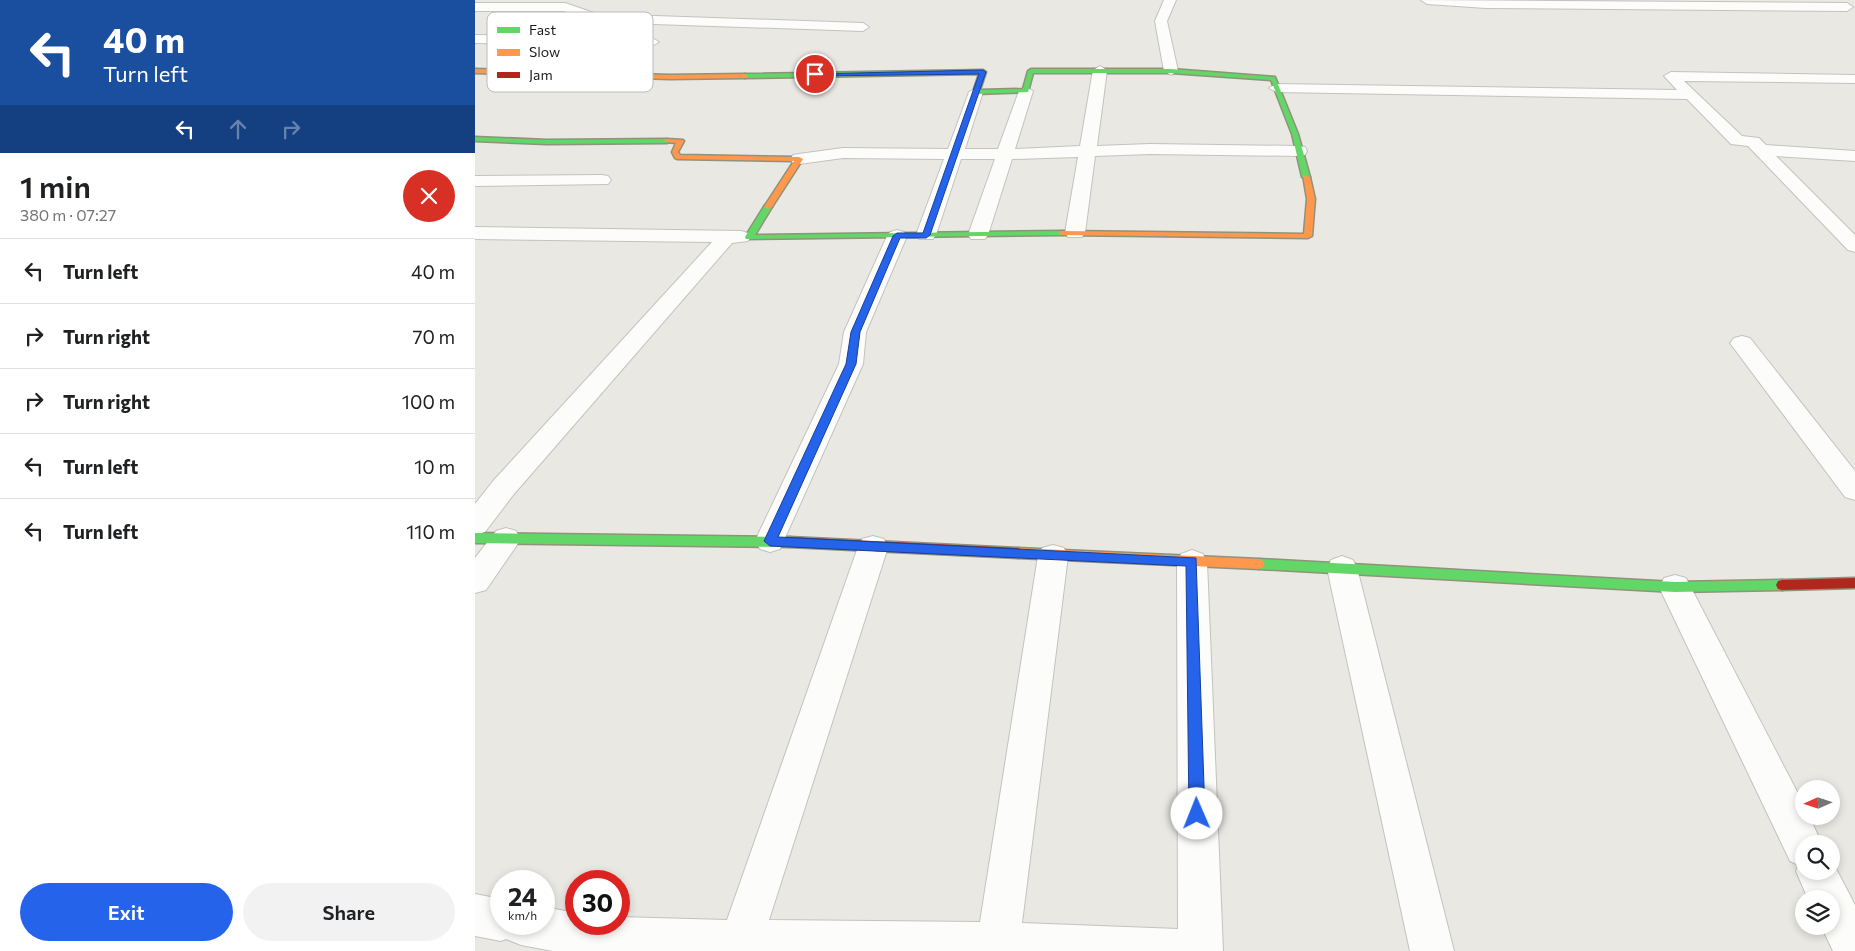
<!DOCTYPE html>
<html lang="en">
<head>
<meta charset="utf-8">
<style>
  body { margin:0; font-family:Commissioner,sans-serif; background:#f2f2f2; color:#202124; height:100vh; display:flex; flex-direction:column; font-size:19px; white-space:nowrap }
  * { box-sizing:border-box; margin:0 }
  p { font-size:16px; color:#757577 }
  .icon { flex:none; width:28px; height:28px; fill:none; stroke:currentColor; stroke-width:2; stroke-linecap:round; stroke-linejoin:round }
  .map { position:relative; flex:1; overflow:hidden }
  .panel { display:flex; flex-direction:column; background:#fff; width:475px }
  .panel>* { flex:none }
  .banner { background:#1a4fa0; color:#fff; overflow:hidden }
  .needle { width:32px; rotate:267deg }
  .tools { position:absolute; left:1320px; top:780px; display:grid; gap:10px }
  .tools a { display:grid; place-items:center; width:45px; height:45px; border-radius:50%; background:#fff; box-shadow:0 2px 8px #0003; font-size:25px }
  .speed { position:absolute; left:15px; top:870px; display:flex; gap:10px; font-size:25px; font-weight:700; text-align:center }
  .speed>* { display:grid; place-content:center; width:65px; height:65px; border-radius:50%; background:#fff; box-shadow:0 2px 8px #0003; line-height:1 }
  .speed small { font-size:12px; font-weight:400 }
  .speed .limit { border:8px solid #d22; background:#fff; color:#111 }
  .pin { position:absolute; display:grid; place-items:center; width:42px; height:42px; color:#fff; margin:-21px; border:2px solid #fff; border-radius:50%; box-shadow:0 1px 5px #0007 }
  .me { position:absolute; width:55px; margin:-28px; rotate:359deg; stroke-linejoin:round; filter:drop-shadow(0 0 4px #0008) }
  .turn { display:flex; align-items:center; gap:18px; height:105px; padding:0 20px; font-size:22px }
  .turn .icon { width:65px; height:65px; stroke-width:2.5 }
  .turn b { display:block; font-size:35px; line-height:42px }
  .lanes { display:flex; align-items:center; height:48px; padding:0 20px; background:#0003; justify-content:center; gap:25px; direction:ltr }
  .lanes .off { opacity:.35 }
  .round { display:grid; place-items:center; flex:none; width:52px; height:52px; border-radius:26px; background:#f2f2f2 }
  .headline { display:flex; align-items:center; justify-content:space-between; height:85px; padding:0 20px }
  h1 { font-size:30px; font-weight:600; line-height:38px }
  .cta { display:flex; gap:10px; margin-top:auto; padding:10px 20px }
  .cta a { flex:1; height:58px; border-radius:30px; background:#2563eb; color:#fff; font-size:20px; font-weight:600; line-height:58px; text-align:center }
  .cta a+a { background:#f2f2f2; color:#202124 }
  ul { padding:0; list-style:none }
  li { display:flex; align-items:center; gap:15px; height:65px; padding:0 20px; border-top:1px solid #e0e0e0 }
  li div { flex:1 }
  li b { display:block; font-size:19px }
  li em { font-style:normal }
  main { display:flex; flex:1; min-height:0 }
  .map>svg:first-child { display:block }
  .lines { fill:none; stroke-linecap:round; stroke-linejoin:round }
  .street-casing { stroke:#c2c2bf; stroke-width:2 }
  .fast-casing { stroke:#8f937a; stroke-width:3 }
  .slow-casing { stroke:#8f937a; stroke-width:3 }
  .jam-casing { stroke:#8f937a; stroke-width:3 }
  .street { fill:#fcfcfb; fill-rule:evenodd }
  .fast { fill:#63d668; fill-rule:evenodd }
  .slow { fill:#ff974d; fill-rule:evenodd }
  .jam { fill:#b3261e; fill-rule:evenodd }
  .route { fill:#2563eb; stroke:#184099 }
  .key { fill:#fff; stroke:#bbb; stroke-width:1 }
  .key-label { font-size:14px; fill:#1b1b1b }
</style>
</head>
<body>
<main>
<section class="panel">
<div class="banner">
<div class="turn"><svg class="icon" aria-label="left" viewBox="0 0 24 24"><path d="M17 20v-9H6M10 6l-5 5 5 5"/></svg><div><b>40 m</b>Turn left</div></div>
<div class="lanes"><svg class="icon" aria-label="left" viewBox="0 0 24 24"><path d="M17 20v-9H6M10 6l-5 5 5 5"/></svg><svg class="icon off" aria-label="ahead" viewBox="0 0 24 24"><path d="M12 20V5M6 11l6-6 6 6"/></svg><svg class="icon off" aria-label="right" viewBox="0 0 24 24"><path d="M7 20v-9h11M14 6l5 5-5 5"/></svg></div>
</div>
<div class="headline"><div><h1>1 min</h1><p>380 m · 07:27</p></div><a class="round" style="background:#d93025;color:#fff"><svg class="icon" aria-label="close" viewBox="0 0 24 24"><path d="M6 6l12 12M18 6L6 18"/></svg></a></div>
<ul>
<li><svg class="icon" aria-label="left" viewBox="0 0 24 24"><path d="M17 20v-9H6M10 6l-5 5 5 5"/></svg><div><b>Turn left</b></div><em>40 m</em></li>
<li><svg class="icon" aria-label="right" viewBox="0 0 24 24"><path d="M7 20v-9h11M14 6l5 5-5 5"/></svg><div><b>Turn right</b></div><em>70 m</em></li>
<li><svg class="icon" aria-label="right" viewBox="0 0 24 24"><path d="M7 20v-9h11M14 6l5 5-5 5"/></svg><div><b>Turn right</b></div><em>100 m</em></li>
<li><svg class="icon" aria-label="left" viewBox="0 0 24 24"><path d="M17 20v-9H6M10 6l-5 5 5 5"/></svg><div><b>Turn left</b></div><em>10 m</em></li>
<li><svg class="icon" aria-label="left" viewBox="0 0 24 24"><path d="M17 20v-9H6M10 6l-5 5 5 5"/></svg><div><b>Turn left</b></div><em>110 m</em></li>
</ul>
<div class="cta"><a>Exit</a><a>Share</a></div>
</section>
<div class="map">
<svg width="1380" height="951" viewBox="0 0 1380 951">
  <rect width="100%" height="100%" fill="#eae8e2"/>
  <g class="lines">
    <g class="street-casing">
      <g id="street">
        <polygon points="689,0 701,0 692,21 703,71 696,75 689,71 680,21"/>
        <polygon points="946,0 1372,3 1378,7 1372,11 1011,8 952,4"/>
        <polygon points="0,3 90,3 122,14 388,23 394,27 388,31 120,22 89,11 0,11"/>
        <polygon points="0,35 177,38 184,42 177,46 0,43"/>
        <polygon points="625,66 632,70 622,146 675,144 824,146 830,147 832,151 830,155 824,156 675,154 620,156 610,233 607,237 593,237 590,233 603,157 537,159 513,235 510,239 496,239 493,235 520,159 486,159 461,235 458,239 444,239 441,235 469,159 368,158 324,164 318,163 315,159 318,155 324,154 368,148 473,149 494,92 501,88 508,92 490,149 523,149 544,91 551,87 558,91 540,149 605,146 618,70"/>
        <polygon points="1196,72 1380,75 1380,83 1209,81 1267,136 1284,138 1291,145 1380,151 1380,161 1301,156 1380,235 1380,252 1373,250 1273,146 1256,144 1212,99 801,92 794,88 801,84 1202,90 1189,76"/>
        <polygon points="127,175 133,176 136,180 133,184 0,186 0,176"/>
        <polygon points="0,227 266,231 273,233 276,237 273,241 257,243 39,494 10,532 0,535 0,504 19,480 237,242 0,239"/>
        <polygon points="422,230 429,232 432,236 391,332 388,364 305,549 295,552 285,549 280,541 364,364 369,332 412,236 415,232"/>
        <polygon points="1267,336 1275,338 1380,471 1380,500 1370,497 1255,343 1259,338"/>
        <polygon points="31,528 41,531 46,539 11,590 0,593 0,558 21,531"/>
        <polygon points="398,536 409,539 413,547 294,920 505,922 563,556 567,548 578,545 589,548 593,556 547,923 703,929 702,562 706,554 717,550 728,554 732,562 748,951 78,951 46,945 31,939 26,941 0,936 0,894 26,899 26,924 69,924 69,907 101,913 101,924 144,924 144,917 252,920 383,547 387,539"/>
        <polygon points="867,556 878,560 882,568 979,951 935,951 852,568 856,560"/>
        <polygon points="1200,575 1211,578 1329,805 1329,816 1334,816 1347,844 1329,844 1329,871 1356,871 1356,859 1380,905 1380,951 1358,951 1346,926 1356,926 1356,899 1333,899 1321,871 1323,865 1315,861 1184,587 1189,578"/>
      </g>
    </g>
    <g class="fast-casing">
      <g id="fast">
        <polygon points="556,69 696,69 800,77 823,134 835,177 831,179 827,177 817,134 796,80 696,73 558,73 553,92 501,94 498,92 504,74 270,78 267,76 270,74 508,70 511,72 505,90 548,89 553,71"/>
        <polygon points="0,137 72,140 192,139 195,141 192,143 72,144 0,141"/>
        <polygon points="290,205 297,207 280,235 587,231 591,233 587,235 271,239 270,237"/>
        <polygon points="0,533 315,537 319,539 321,542 319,545 315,547 0,543"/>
        <polygon points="784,559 1200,582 1307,580 1311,581 1313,585 1311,589 1307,590 1200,592 784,569 780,567 778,564 780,561"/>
      </g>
    </g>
    <g class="slow-casing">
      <g id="slow">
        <polygon points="0,69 195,75 270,74 273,76 270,78 195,79 0,73"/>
        <polygon points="192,139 208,140 209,141 203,152 205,155 324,157 328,159 297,207 293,209 289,207 319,161 202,159 200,158 197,152 201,143 190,142 189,141"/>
        <polygon points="828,175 835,177 840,199 837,236 833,238 587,235 583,233 587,231 829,234 832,199"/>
        <polygon points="543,548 784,559 788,561 790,564 788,567 784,569 543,558 539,556 537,553 539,550"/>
      </g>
    </g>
    <g class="jam-casing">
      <g id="jam">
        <polygon points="315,537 543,548 547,550 549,553 547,556 543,558 315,547 311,545 309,542 311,539"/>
        <polygon points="1380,578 1380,588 1307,590 1303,589 1301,585 1303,581 1307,580"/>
      </g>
    </g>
    <use href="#street" class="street"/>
    <use href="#fast" class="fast"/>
    <use href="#slow" class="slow"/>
    <use href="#jam" class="jam"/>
  </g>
  <polygon class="route" points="508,70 511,72 455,235 451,238 425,238 385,332 381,364 303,537 721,558 730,814 728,820 722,822 716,820 714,814 711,566 295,546 289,541 371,364 376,332 418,236 422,233 448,233 504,74 340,76 337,74"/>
  <rect x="12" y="12" width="166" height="80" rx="8" class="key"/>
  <rect x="22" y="27" width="23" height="6" fill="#63d668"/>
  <rect x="22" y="49" width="23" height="7" fill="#ff974d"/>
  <rect x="22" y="72" width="23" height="6" fill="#b3261e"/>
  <g class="key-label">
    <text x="54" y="35">Fast</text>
    <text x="54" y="57">Slow</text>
    <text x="54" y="80">Jam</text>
  </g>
</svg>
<div class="tools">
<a><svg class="needle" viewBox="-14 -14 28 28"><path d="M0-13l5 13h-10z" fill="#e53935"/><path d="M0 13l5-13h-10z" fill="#757577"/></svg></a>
<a><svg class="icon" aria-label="search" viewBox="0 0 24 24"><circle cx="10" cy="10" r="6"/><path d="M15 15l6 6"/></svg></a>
<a><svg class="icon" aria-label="layers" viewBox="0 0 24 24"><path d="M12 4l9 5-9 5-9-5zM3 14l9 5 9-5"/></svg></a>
</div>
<div class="speed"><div>24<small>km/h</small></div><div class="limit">30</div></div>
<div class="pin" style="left:340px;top:74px;background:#d93025"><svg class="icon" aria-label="arrive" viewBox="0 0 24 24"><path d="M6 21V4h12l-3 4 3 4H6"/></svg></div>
<svg class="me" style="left:722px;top:814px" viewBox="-20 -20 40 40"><circle r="19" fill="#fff"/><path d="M0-13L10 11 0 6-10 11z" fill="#2563eb"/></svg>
</div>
</main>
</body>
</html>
